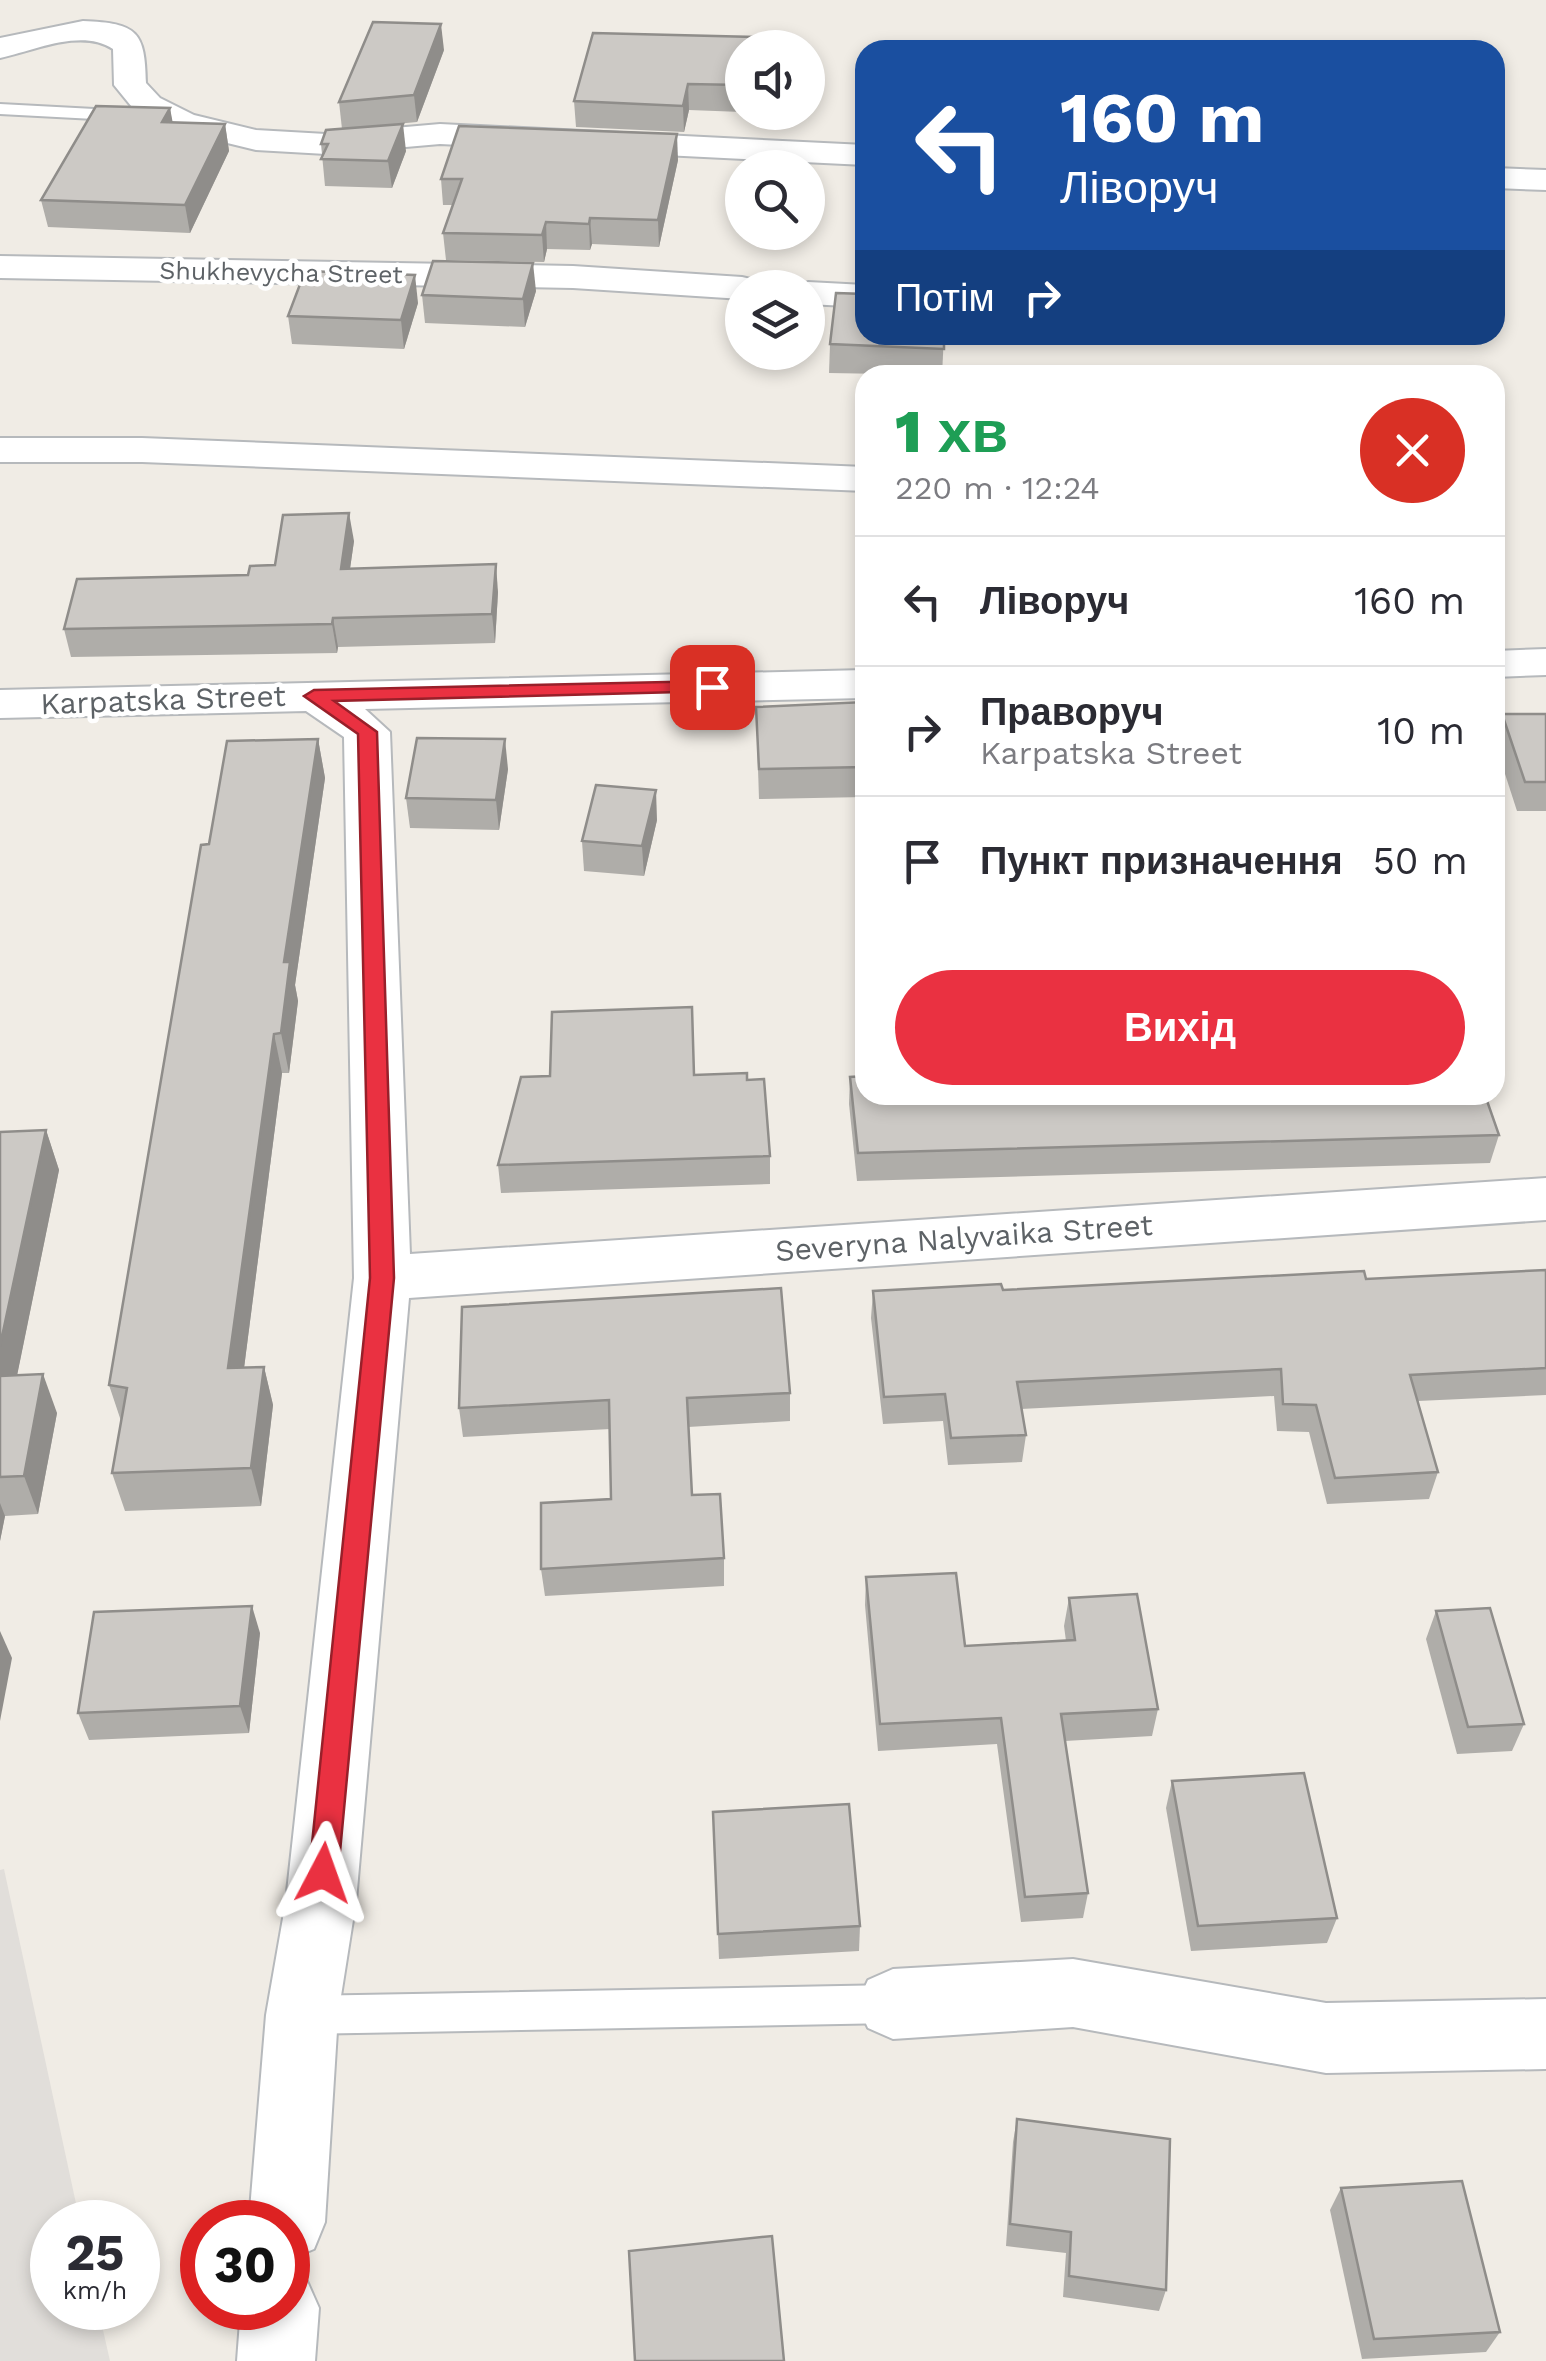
<!DOCTYPE html>
<html lang="uk">
<head>
<meta charset="utf-8">
<style>
  body { margin:0; font-family:"Work Sans",sans-serif; background:#f7f7f7; color:#2b2b33; height:100vh; display:flex; flex-direction:column; font-size:38px; white-space:nowrap }
  * { box-sizing:border-box; margin:0 }
  p { font-size:32px; color:#7c7c81 }
  .icon { flex:none; width:55px; height:55px; fill:none; stroke:currentColor; stroke-width:2; stroke-linecap:round; stroke-linejoin:round }
  .map { position:relative; flex:1; overflow:hidden }
  .panel { position:absolute; left:855px; top:365px; width:650px; height:740px; display:flex; flex-direction:column; background:#fff; border-radius:30px; box-shadow:0 5px 15px #0003 }
  .panel>* { flex:none }
  .banner { position:absolute; left:855px; top:40px; width:650px; height:305px; border-radius:30px; box-shadow:0 5px 15px #0003; background:#1a4fa0; color:#fff; overflow:hidden }
  .tools { position:absolute; left:725px; top:30px; display:grid; gap:20px }
  .tools a { display:grid; place-items:center; width:100px; height:100px; border-radius:50%; background:#fff; box-shadow:0 5px 15px #0003; font-size:50px }
  .speed { position:absolute; left:30px; top:2200px; display:flex; gap:20px; font-size:50px; font-weight:700; text-align:center }
  .speed>* { display:grid; place-content:center; width:130px; height:130px; border-radius:50%; background:#fff; box-shadow:0 5px 15px #0003; line-height:1 }
  .speed small { font-size:25px; font-weight:400 }
  .speed .limit { border:15px solid #d22; background:#fff; color:#111 }
  .pin { position:absolute; display:grid; place-items:center; width:85px; height:85px; color:#fff; margin:-42px; border-radius:20px; box-shadow:0 5px 15px #0006 }
  .me { position:absolute; width:110px; margin:-55px; rotate:4deg; stroke-linejoin:round; filter:drop-shadow(0 0 8px #0008) }
  .turn { display:flex; align-items:center; gap:35px; height:210px; padding:0 40px; font-size:45px }
  .turn .icon { width:130px; height:130px; stroke-width:2.5 }
  .turn b { display:block; font-size:70px; line-height:85px }
  .then { display:flex; align-items:center; height:95px; padding:0 40px; background:#0003; gap:20px; font-size:38px }
  .round { display:grid; place-items:center; flex:none; width:105px; height:105px; border-radius:52px; background:#f7f7f7 }
  .headline { display:flex; align-items:center; justify-content:space-between; height:170px; padding:0 40px }
  h1 { font-size:60px; font-weight:800; line-height:75px; color:#1e9e55 }
  .primary-button { display:flex; gap:20px; margin-top:auto; padding:20px 40px }
  .primary-button a { flex:1; height:115px; border-radius:60px; background:#ea3141; color:#fff; font-size:40px; font-weight:800; line-height:115px; text-align:center }
  ul { padding:0; list-style:none }
  li { display:flex; align-items:center; gap:30px; height:130px; padding:0 40px; border-top:2px solid #e1e1e2 }
  li div { flex:1 }
  li b { display:block; font-size:38px }
  li em { font-style:normal }
  .map>svg:first-child { display:block }
  .industrial { fill:#e1deda }
  .lines { fill:none; stroke-linecap:round; stroke-linejoin:round }
  .service-casing { stroke:#b6b9bc; stroke-width:4 }
  .minor-casing { stroke:#b6b9bc; stroke-width:4 }
  .service { fill:#fff; fill-rule:evenodd }
  .minor { fill:#fff; fill-rule:evenodd }
  .wall { fill:#afada9 }
  .shaded-wall { fill:#8f8d8a }
  .building { fill:#ccc9c5; stroke:#8f8d8a; stroke-width:2.5 }
  .route { fill:#ea3141; stroke:#98202a; stroke-width:2.5 }
  .labels { text-anchor:middle; stroke-width:9; stroke-linejoin:round; paint-order:stroke }
  .far-street-label { font-size:25px; fill:#5d6266; stroke:#fff }
  .street-label { font-size:30px; fill:#5d6266; stroke:#fff }
</style>
</head>
<body>
<div class="map">
<svg width="1546" height="2361" viewBox="0 0 1546 2361">
  <rect width="100%" height="100%" fill="#f0ece5"/>
  <polygon class="industrial" points="4,1869 80,2222 52,2222 52,2308 98,2308 110,2361 0,2361 0,1870"/>
  <g class="lines">
    <g class="service-casing">
      <g id="service">
        <polygon points="0,104 132,111 141,116 132,121 0,114"/>
        <polygon points="893,1985 907,1991 913,2004 907,2017 893,2023 302,2034 288,2028 282,2015 288,2002 302,1996"/>
      </g>
    </g>
    <g class="minor-casing">
      <g id="minor">
        <path d="M83,21C138,23 145,32 146,83L160,98L194,115L256,130L326,134L440,124L865,145V165L440,144L326,154L256,150L170,129L136,112L114,85L113,49C81,28 34,51 0,58V38Z"/>
        <polygon points="1495,168 1546,170 1546,190 1495,188"/>
        <polygon points="0,256 573,266 742,277 755,280 760,288 742,288 742,299 573,288 0,278"/>
        <polygon points="808,282 865,285 865,307 808,304 808,288 793,288"/>
        <polygon points="0,438 142,438 865,467 865,491 142,462 0,462"/>
        <polygon points="1546,649 1546,675 1495,677 1495,651"/>
        <polygon points="865,670 865,698 365,709 390,732 410,1254 1546,1178 1546,1220 409,1298 356,1901 338,2015 325,2222 314,2249 288,2260 288,2222 249,2222 266,2015 286,1901 354,1278 344,737 306,711 0,718 0,690"/>
        <polygon points="1073,1959 1326,2003 1546,1999 1546,2069 1326,2073 1073,2027 893,2039 868,2028 857,2004 868,1980 893,1969"/>
        <polygon points="288,2272 307,2281 319,2308 315,2361 237,2361 241,2308 288,2308"/>
      </g>
    </g>
    <use href="#service" class="service"/>
    <use href="#minor" class="minor"/>
  </g>
  <g class="wall">
    <polygon points="755,37 755,48 742,48 742,112 689,110 684,132 576,127 574,101"/>
    <polygon points="444,50 417,122 342,129 339,102"/>
    <polygon points="170,108 172,123 225,124 229,151 190,233 48,227 41,200"/>
    <polygon points="321,144 406,151 392,188 325,186"/>
    <polygon points="678,160 659,247 592,244 590,250 547,249 544,262 446,260 443,233 453,205 443,205 441,179"/>
    <polygon points="536,291 525,327 425,323 422,295"/>
    <polygon points="418,303 404,349 292,344 288,316"/>
    <polygon points="944,335 942,375 829,373 830,344"/>
    <polygon points="354,541 350,568 498,592 495,643 338,647 337,653 71,657 64,629 248,575"/>
    <polygon points="865,702 865,797 759,799 756,707"/>
    <polygon points="1502,714 1546,714 1546,811 1517,811 1495,743"/>
    <polygon points="318,739 325,778 295,985 298,1001 289,1073 282,1073 244,1368 264,1367 273,1405 261,1506 125,1511 112,1473 121,1421 109,1385 209,844"/>
    <polygon points="508,769 499,830 410,828 406,798"/>
    <polygon points="657,820 644,876 584,871 582,841"/>
    <polygon points="694,1075 747,1080 770,1156 770,1184 501,1193 498,1165"/>
    <polygon points="850,1077 1499,1135 1490,1163 857,1181 849,1104"/>
    <polygon points="46,1130 59,1170 17,1375 57,1413 38,1514 5,1516 0,1541 0,1132"/>
    <polygon points="1546,1270 1546,1395 1418,1401 1438,1472 1429,1499 1327,1504 1309,1432 1277,1431 1274,1396 1021,1409 1026,1435 1022,1462 948,1465 943,1421 883,1424 871,1318 873,1291 1003,1290 1366,1279"/>
    <polygon points="462,1307 790,1393 790,1421 688,1427 692,1495 724,1558 724,1586 545,1596 541,1569 611,1499 610,1429 463,1437 459,1408"/>
    <polygon points="866,1577 965,1646 1066,1641 1064,1626 1069,1598 1158,1709 1152,1736 1065,1741 1088,1893 1083,1918 1021,1922 997,1744 878,1751 865,1605"/>
    <polygon points="1436,1611 1524,1724 1512,1751 1457,1754 1426,1639"/>
    <polygon points="260,1633 249,1733 89,1740 78,1713"/>
    <polygon points="1172,1781 1337,1918 1327,1943 1191,1951 1166,1808"/>
    <polygon points="714,1838 860,1926 859,1951 719,1959"/>
    <polygon points="1017,2119 1166,2290 1159,2311 1063,2297 1066,2253 1006,2246 1013,2142"/>
    <polygon points="1341,2188 1500,2332 1486,2352 1362,2359 1330,2210"/>
  </g>
  <g class="shaded-wall">
    <polygon points="441,24 444,50 417,122 414,95"/>
    <polygon points="688,84 689,110 684,132 683,106"/>
    <polygon points="170,108 175,135 162,122"/>
    <polygon points="225,124 229,151 190,233 185,205"/>
    <polygon points="403,124 406,151 392,188 388,161"/>
    <polygon points="677,134 678,160 659,247 658,220"/>
    <polygon points="590,218 592,244 590,250 589,224"/>
    <polygon points="546,222 547,249 544,262 542,235"/>
    <polygon points="533,263 536,291 525,327 523,299"/>
    <polygon points="415,275 418,303 404,349 401,320"/>
    <polygon points="349,513 354,541 346,597 341,569"/>
    <polygon points="496,564 498,592 495,643 492,614"/>
    <polygon points="333,618 338,647 337,653 332,624"/>
    <polygon points="318,739 325,778 295,985 298,1001 289,1073 281,1033 284,962"/>
    <polygon points="505,739 508,769 499,830 496,800"/>
    <polygon points="656,790 657,820 644,876 642,846"/>
    <polygon points="274,1034 282,1073 239,1407 228,1368"/>
    <polygon points="46,1130 59,1170 9,1415 0,1393 0,1346"/>
    <polygon points="264,1367 273,1405 261,1506 251,1468"/>
    <polygon points="43,1374 57,1413 38,1514 24,1476"/>
    <polygon points="0,1503 5,1516 0,1541"/>
    <polygon points="252,1606 260,1633 249,1733 240,1706"/>
    <polygon points="0,1631 12,1658 0,1721"/>
  </g>
  <g class="building">
    <polygon points="373,22 441,24 414,95 339,102"/>
    <polygon points="593,33 755,37 753,48 742,48 742,85 688,84 683,106 574,101"/>
    <polygon points="96,106 170,108 162,122 225,124 185,205 41,200"/>
    <polygon points="403,124 388,161 321,159 328,144 321,144 326,130"/>
    <polygon points="459,126 677,134 658,220 590,218 589,224 546,222 542,235 443,233 462,179 441,179"/>
    <polygon points="433,261 533,263 523,299 422,295"/>
    <polygon points="305,271 415,275 401,320 288,316"/>
    <polygon points="836,293 865,294 865,335 944,335 944,349 830,344"/>
    <polygon points="349,513 341,569 496,564 492,614 333,618 332,624 64,629 77,579 248,575 250,566 275,565 283,515"/>
    <polygon points="865,702 865,767 759,769 756,707"/>
    <polygon points="1502,714 1546,714 1546,782 1525,782"/>
    <polygon points="417,738 505,739 496,800 406,798"/>
    <polygon points="318,739 284,962 290,962 281,1033 274,1034 228,1368 264,1367 251,1468 112,1473 127,1388 109,1385 201,845 209,844 227,741"/>
    <polygon points="596,785 656,790 642,846 582,841"/>
    <polygon points="692,1007 694,1075 747,1073 747,1080 764,1079 770,1156 498,1165 521,1077 550,1076 552,1012"/>
    <polygon points="865,1076 865,1095 1485,1095 1499,1135 858,1153 850,1077"/>
    <polygon points="46,1130 0,1346 0,1132"/>
    <polygon points="1546,1270 1546,1368 1410,1375 1438,1472 1335,1478 1316,1405 1283,1404 1281,1369 1017,1382 1026,1435 951,1438 945,1394 884,1397 873,1291 1001,1284 1003,1290 1364,1271 1366,1279"/>
    <polygon points="781,1288 790,1393 687,1398 692,1495 720,1494 724,1558 541,1569 541,1503 611,1499 609,1400 459,1408 462,1307"/>
    <polygon points="43,1374 24,1476 0,1477 0,1376"/>
    <polygon points="956,1573 965,1646 1075,1640 1069,1598 1137,1594 1158,1709 1061,1714 1088,1893 1025,1897 1001,1718 880,1724 866,1577"/>
    <polygon points="252,1606 240,1706 78,1713 94,1612"/>
    <polygon points="1490,1608 1524,1724 1468,1727 1436,1611"/>
    <polygon points="1304,1773 1337,1918 1198,1926 1172,1781"/>
    <polygon points="849,1804 860,1926 718,1934 713,1812"/>
    <polygon points="1017,2119 1170,2139 1166,2290 1069,2276 1071,2232 1010,2224"/>
    <polygon points="1462,2181 1500,2332 1374,2339 1341,2188"/>
    <polygon points="772,2236 784,2361 635,2361 629,2251"/>
  </g>
  <polygon class="route" points="712,681 721,687 718,691 334,701 377,732 394,1278 338,1873 333,1882 323,1886 313,1882 309,1873 370,1278 358,734 304,696 314,690"/>
  <g class="labels">
    <g class="far-street-label">
      <text transform="translate(281 272) rotate(1)" y="9">Shukhevycha Street</text>
    </g>
    <g class="street-label">
      <text transform="translate(163 700) rotate(-2)" y="10">Karpatska Street</text>
      <text transform="translate(964 1238) rotate(-4)" y="10">Severyna Nalyvaika Street</text>
    </g>
  </g>
</svg>
<div class="tools">
<a><svg class="icon" aria-label="sound" viewBox="0 0 24 24"><path d="M4 9h4l5-4v14l-5-4H4zM17 9q2 3 0 6"/></svg></a>
<a><svg class="icon" aria-label="search" viewBox="0 0 24 24"><circle cx="10" cy="10" r="6"/><path d="M15 15l6 6"/></svg></a>
<a><svg class="icon" aria-label="layers" viewBox="0 0 24 24"><path d="M12 4l9 5-9 5-9-5zM3 14l9 5 9-5"/></svg></a>
</div>
<div class="speed"><div>25<small>km/h</small></div><div class="limit">30</div></div>
<div class="pin" style="left:712px;top:687px;background:#d93025"><svg class="icon" aria-label="arrive" viewBox="0 0 24 24"><path d="M6 21V4h12l-3 4 3 4H6"/></svg></div>
<svg class="me" style="left:323px;top:1873px" viewBox="-20 -20 40 40"><path d="M0-17L14 15 0 8-14 15z" fill="#ea3141" stroke="#fff" stroke-width="4"/></svg>
<div class="banner">
<div class="turn"><svg class="icon" aria-label="left" viewBox="0 0 24 24"><path d="M17 20v-9H6M10 6l-5 5 5 5"/></svg><div><b>160 m</b>Ліворуч</div></div>
<div class="then">Потім<svg class="icon" aria-label="right" viewBox="0 0 24 24"><path d="M7 20v-9h11M14 6l5 5-5 5"/></svg></div>
</div>
<section class="panel">
<div class="headline"><div><h1>1 хв</h1><p>220 m · 12:24</p></div><a class="round" style="background:#d93025;color:#fff"><svg class="icon" aria-label="close" viewBox="0 0 24 24"><path d="M6 6l12 12M18 6L6 18"/></svg></a></div>
<ul>
<li><svg class="icon" aria-label="left" viewBox="0 0 24 24"><path d="M17 20v-9H6M10 6l-5 5 5 5"/></svg><div><b>Ліворуч</b></div><em>160 m</em></li>
<li><svg class="icon" aria-label="right" viewBox="0 0 24 24"><path d="M7 20v-9h11M14 6l5 5-5 5"/></svg><div><b>Праворуч</b><p>Karpatska Street</p></div><em>10 m</em></li>
<li><svg class="icon" aria-label="arrive" viewBox="0 0 24 24"><path d="M6 21V4h12l-3 4 3 4H6"/></svg><div><b>Пункт призначення</b></div><em>50 m</em></li>
</ul>
<div class="primary-button"><a>Вихід</a></div>
</section>
</div>
</body>
</html>
